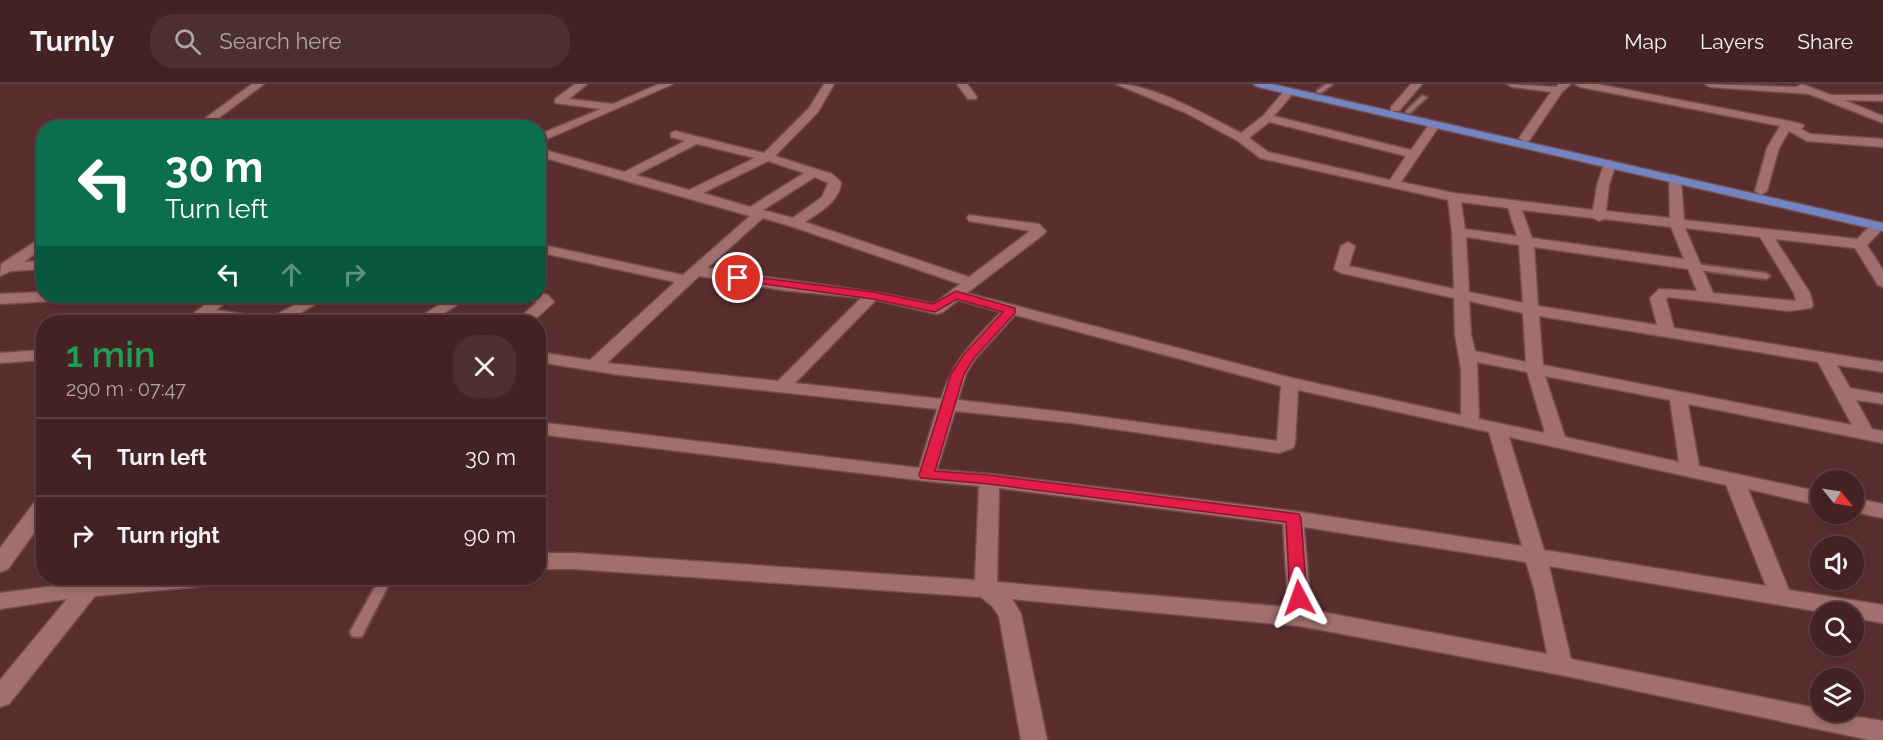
<!DOCTYPE html>
<html lang="en">
<head>
<meta charset="utf-8">
<style>
  body { margin:0; font-family:Raleway,sans-serif; background:#4e2f30; color:#f1f3f6; height:100vh; display:flex; flex-direction:column; font-size:22px; white-space:nowrap }
  * { box-sizing:border-box; margin:0 }
  p { font-size:20px; color:#afa4a6 }
  .icon { flex:none; width:33px; height:33px; fill:none; stroke:currentColor; stroke-width:2; stroke-linecap:round; stroke-linejoin:round }
  .map { position:relative; flex:1; overflow:hidden }
  .sheet { position:absolute; left:36px; top:231px; width:510px; height:270px; display:flex; flex-direction:column; background:#442223; border-radius:24px; box-shadow:0 3px 9px #0003,0 0 0 2px #5c3f41 }
  .sheet>* { flex:none }
  .banner { position:absolute; left:36px; top:36px; width:510px; height:183px; border-radius:24px; box-shadow:0 3px 9px #0003,0 0 0 2px #5c3f41; background:#0b6e4f; color:#fff; overflow:hidden }
  .needle { width:39px; rotate:120deg }
  .buttons { position:absolute; left:1810px; top:386px; display:grid; gap:12px }
  .buttons a { display:grid; place-items:center; width:54px; height:54px; border-radius:50%; background:#442223; box-shadow:0 3px 9px #0003,0 0 0 2px #5c3f41; font-size:30px }
  .pin { position:absolute; display:grid; place-items:center; width:51px; height:51px; color:#fff; margin:-26px; border:3px solid #fff; border-radius:50%; box-shadow:0 2px 6px #0007 }
  .me { position:absolute; width:66px; margin:-33px; rotate:356deg; stroke-linejoin:round; filter:drop-shadow(0 0 4px #0008) }
  .turn { display:flex; align-items:center; gap:21px; height:126px; padding:0 30px; font-size:27px }
  .turn .icon { width:78px; height:78px; stroke-width:2.5 }
  .turn b { display:block; font-size:42px; line-height:51px }
  .lanes { display:flex; align-items:center; height:57px; padding:0 30px; background:#0003; justify-content:center; gap:30px; direction:ltr }
  .lanes .off { opacity:.35 }
  .round { display:grid; place-items:center; flex:none; width:63px; height:63px; border-radius:24px; background:#4e2f30 }
  .overview { display:flex; align-items:center; justify-content:space-between; height:102px; padding:0 30px }
  h1 { font-size:36px; font-weight:600; line-height:45px; color:#1e9e55 }
  ul { padding:0; list-style:none }
  li { display:flex; align-items:center; gap:18px; height:78px; padding:0 30px; border-top:2px solid #5c3f41 }
  li div { flex:1 }
  li b { display:block; font-size:22px }
  li em { font-style:normal }
  header { display:flex; align-items:center; gap:36px; box-sizing:border-box; height:84px; padding:0 30px; background:#442223; border-bottom:2px solid #5c3f41 }
  header strong { font-size:28px }
  nav { display:flex; gap:33px; margin-inline-start:auto; font-size:21px }
  .search { width:420px; height:54px; background:#4e2f30; display:flex; align-items:center; gap:15px; box-sizing:border-box; padding:0 21px; border-radius:24px; color:#afa4a6; font-size:22px }
  .map>svg:first-child { display:block }
  .lines { fill:none; stroke-linecap:round; stroke-linejoin:round }
  .service-casing { stroke:#724c4d; stroke-width:4 }
  .minor-casing { stroke:#724c4d; stroke-width:3 }
  .primary-casing { stroke:#724c4d; stroke-width:3 }
  .service { fill:#a16f6e; fill-rule:evenodd }
  .minor { fill:#a16f6e; fill-rule:evenodd }
  .primary { fill:#7284c1; fill-rule:evenodd }
  .route { fill:#e11d48; stroke:#92132f; stroke-width:1.5 }
</style>
</head>
<body>
<header>
<strong>Turnly</strong>
<div class="search"><svg class="icon" aria-label="search" viewBox="0 0 24 24"><circle cx="10" cy="10" r="6"/><path d="M15 15l6 6"/></svg>Search here</div>
<nav><a>Map</a><a>Layers</a><a>Share</a></nav>
</header>
<div class="map">
<svg width="1883" height="656" viewBox="0 0 1883 656">
  <rect width="100%" height="100%" fill="#5a2e2f"/>
  <g class="lines">
    <g class="service-casing">
      <g id="service">
        <polygon points="1326,0 1333,0 1321,9 1317,9 1317,7"/>
        <polygon points="1422,12 1427,13 1410,29 1406,29 1406,27"/>
        <polygon points="1694,180 1766,189 1770,192 1766,195 1691,185 1690,183"/>
        <polygon points="380,494 392,494 362,552 357,553 352,552 350,548"/>
      </g>
    </g>
    <g class="minor-casing">
      <g id="minor">
        <polygon points="252,0 264,0 205,44 192,44"/>
        <polygon points="575,0 587,0 569,15 613,20 659,0 673,0 538,59 538,51 601,25 555,19 555,15"/>
        <path d="M824,0H834L818,28L775,72L832,90L841,98C840,117 820,128 805,138L969,193L1030,147L969,137L967,134L969,131L1039,140L1046,147L1044,150L967,209L1292,294L1461,331V285L1455,251L1454,214L1341,189L1334,185L1341,162L1348,158L1355,162L1349,182L1454,205L1452,148L1448,116L1260,74L1238,57L1186,29L1116,0C1153,0 1208,32 1241,49L1263,32L1286,5L1290,4L1295,7L1274,32L1411,66L1430,39H1438L1440,41L1401,98L1454,109L1593,126L1597,101L1604,80L1610,76L1616,80L1609,101L1606,127L1670,134L1669,95L1675,91L1681,95L1684,136L1857,155L1873,139H1883V145L1867,161L1883,186V203L1878,201L1855,164L1775,155L1810,209L1813,221L1811,224L1789,227L1668,213L1666,215L1674,244L1883,278V288L1837,281L1850,304L1883,310V320L1856,316L1872,345L1883,347V359L1688,320L1699,382L1821,408V422L1748,405L1789,506L1883,521V539L1854,534V528H1821L1549,482L1571,575L1821,625V627L1883,637V656H1870L1561,591L1300,542L1012,515L1021,530L1047,656H1021L999,532L992,522L981,513L574,485H538V469H574L975,496L979,402L926,397L538,350V338L919,384L937,325L620,291L538,278V268L590,276L675,198L538,168V160L683,191L750,132L538,72V64L624,88L685,57L671,53V49L675,47L764,69L809,24ZM1269,38L1406,72L1390,96L1268,68L1249,54ZM697,60L755,74L689,106L636,91ZM768,77L804,89L750,123L703,109ZM815,93L828,99L822,113L793,134L763,126ZM1461,118L1508,124L1517,152L1465,145ZM1522,126L1593,134L1599,137L1604,135L1671,143L1684,175L1532,154ZM763,134L790,142L960,200L934,220C859,203 783,197 707,184ZM1685,144L1760,153L1794,209L1796,217L1713,209ZM1466,153L1519,161L1523,219L1469,208ZM1534,163L1688,185L1697,207L1659,205L1650,214L1657,241L1538,222ZM699,192L781,206L861,214L778,297L607,279ZM876,216L937,230L943,228L958,216L1001,228C973,258 954,274 941,315L795,299ZM1469,217L1523,229L1526,278L1475,267L1471,251ZM1015,231L1281,302L1277,357L1072,329L958,316L966,290L975,275ZM1539,232L1818,278L1852,341L1543,281ZM1477,278L1527,288L1545,349L1479,335ZM1545,292L1670,316L1679,378L1565,353ZM1298,306L1489,348L1522,462L1293,427L989,390L937,386L955,327L1072,339L1279,369L1293,364L1295,360ZM1509,353L1726,401L1766,502L1544,466ZM999,404L1283,440L1288,523L997,498ZM1304,443L1526,478L1535,508L1547,570L1311,526Z"/>
        <polygon points="957,0 967,0 977,13 976,15 968,15"/>
        <polygon points="1411,0 1422,0 1399,27 1391,27 1391,23"/>
        <polygon points="1507,0 1556,3 1559,0 1571,0 1562,8 1529,57 1525,58 1519,54 1551,8 1512,3"/>
        <polygon points="1575,0 1597,0 1784,36 1802,40 1804,42 1801,45 1810,50 1883,55 1883,63 1807,57 1789,47 1779,64 1767,107 1761,111 1755,107 1767,64 1780,42 1580,3"/>
        <polygon points="1705,0 1796,3 1802,0 1831,11 1883,11 1883,17 1844,16 1883,32 1883,39 1809,10 1710,3"/>
        <polygon points="44,152 44,163 24,178 44,177 44,185 11,187 0,192 1,180"/>
        <polygon points="44,208 44,212 60,212 52,217 0,220 0,210"/>
        <polygon points="538,209 548,211 554,218 551,221 532,238 515,238 537,218 525,215 523,212 538,212"/>
        <polygon points="216,212 233,212 216,226 270,234 311,212 329,212 285,238 236,238 206,234 200,238 183,238"/>
        <polygon points="453,212 471,212 430,238 412,238"/>
        <polygon points="44,266 44,276 0,279 0,269"/>
        <polygon points="44,413 44,435 8,485 0,488 0,464 37,415"/>
        <polygon points="1854,414 1883,420 1883,434 1854,428"/>
        <polygon points="118,494 217,494 214,500 206,502 95,512 9,620 0,623 0,596 67,515 0,525 0,509"/>
      </g>
    </g>
    <g class="primary-casing">
      <polygon id="primary" points="1253,0 1272,0 1883,139 1883,147 1258,3"/>
    </g>
    <use href="#service" class="service"/>
    <use href="#minor" class="minor"/>
    <use href="#primary" class="primary"/>
  </g>
  <polygon class="route" points="738,191 873,208 933,220 956,207 1015,224 1015,229 974,274 964,290 935,387 989,391 1299,430 1301,434 1307,514 1305,518 1299,520 1293,518 1290,514 1286,438 989,400 921,394 919,391 951,290 965,269 1003,228 957,215 935,228 873,215 734,196 733,194"/>
</svg>
<div class="buttons">
<a><svg class="needle" viewBox="-14 -14 28 28"><path d="M0-13l5 13h-10z" fill="#e53935"/><path d="M0 13l5-13h-10z" fill="#afa4a6"/></svg></a>
<a><svg class="icon" aria-label="sound" viewBox="0 0 24 24"><path d="M4 9h4l5-4v14l-5-4H4zM17 9q2 3 0 6"/></svg></a>
<a><svg class="icon" aria-label="search" viewBox="0 0 24 24"><circle cx="10" cy="10" r="6"/><path d="M15 15l6 6"/></svg></a>
<a><svg class="icon" aria-label="layers" viewBox="0 0 24 24"><path d="M12 4l9 5-9 5-9-5zM3 14l9 5 9-5"/></svg></a>
</div>
<div class="pin" style="left:738px;top:194px;background:#d93025"><svg class="icon" aria-label="arrive" viewBox="0 0 24 24"><path d="M6 21V4h12l-3 4 3 4H6"/></svg></div>
<svg class="me" style="left:1299px;top:514px" viewBox="-20 -20 40 40"><path d="M0-17L14 15 0 8-14 15z" fill="#e11d48" stroke="#fff" stroke-width="4"/></svg>
<div class="banner">
<div class="turn"><svg class="icon" aria-label="left" viewBox="0 0 24 24"><path d="M17 20v-9H6M10 6l-5 5 5 5"/></svg><div><b>30 m</b>Turn left</div></div>
<div class="lanes"><svg class="icon" aria-label="left" viewBox="0 0 24 24"><path d="M17 20v-9H6M10 6l-5 5 5 5"/></svg><svg class="icon off" aria-label="ahead" viewBox="0 0 24 24"><path d="M12 20V5M6 11l6-6 6 6"/></svg><svg class="icon off" aria-label="right" viewBox="0 0 24 24"><path d="M7 20v-9h11M14 6l5 5-5 5"/></svg></div>
</div>
<section class="sheet">
<div class="overview"><div><h1>1 min</h1><p>290 m · 07:47</p></div><a class="round"><svg class="icon" aria-label="close" viewBox="0 0 24 24"><path d="M6 6l12 12M18 6L6 18"/></svg></a></div>
<ul>
<li><svg class="icon" aria-label="left" viewBox="0 0 24 24"><path d="M17 20v-9H6M10 6l-5 5 5 5"/></svg><div><b>Turn left</b></div><em>30 m</em></li>
<li><svg class="icon" aria-label="right" viewBox="0 0 24 24"><path d="M7 20v-9h11M14 6l5 5-5 5"/></svg><div><b>Turn right</b></div><em>90 m</em></li>
</ul>
</section>
</div>
</body>
</html>
